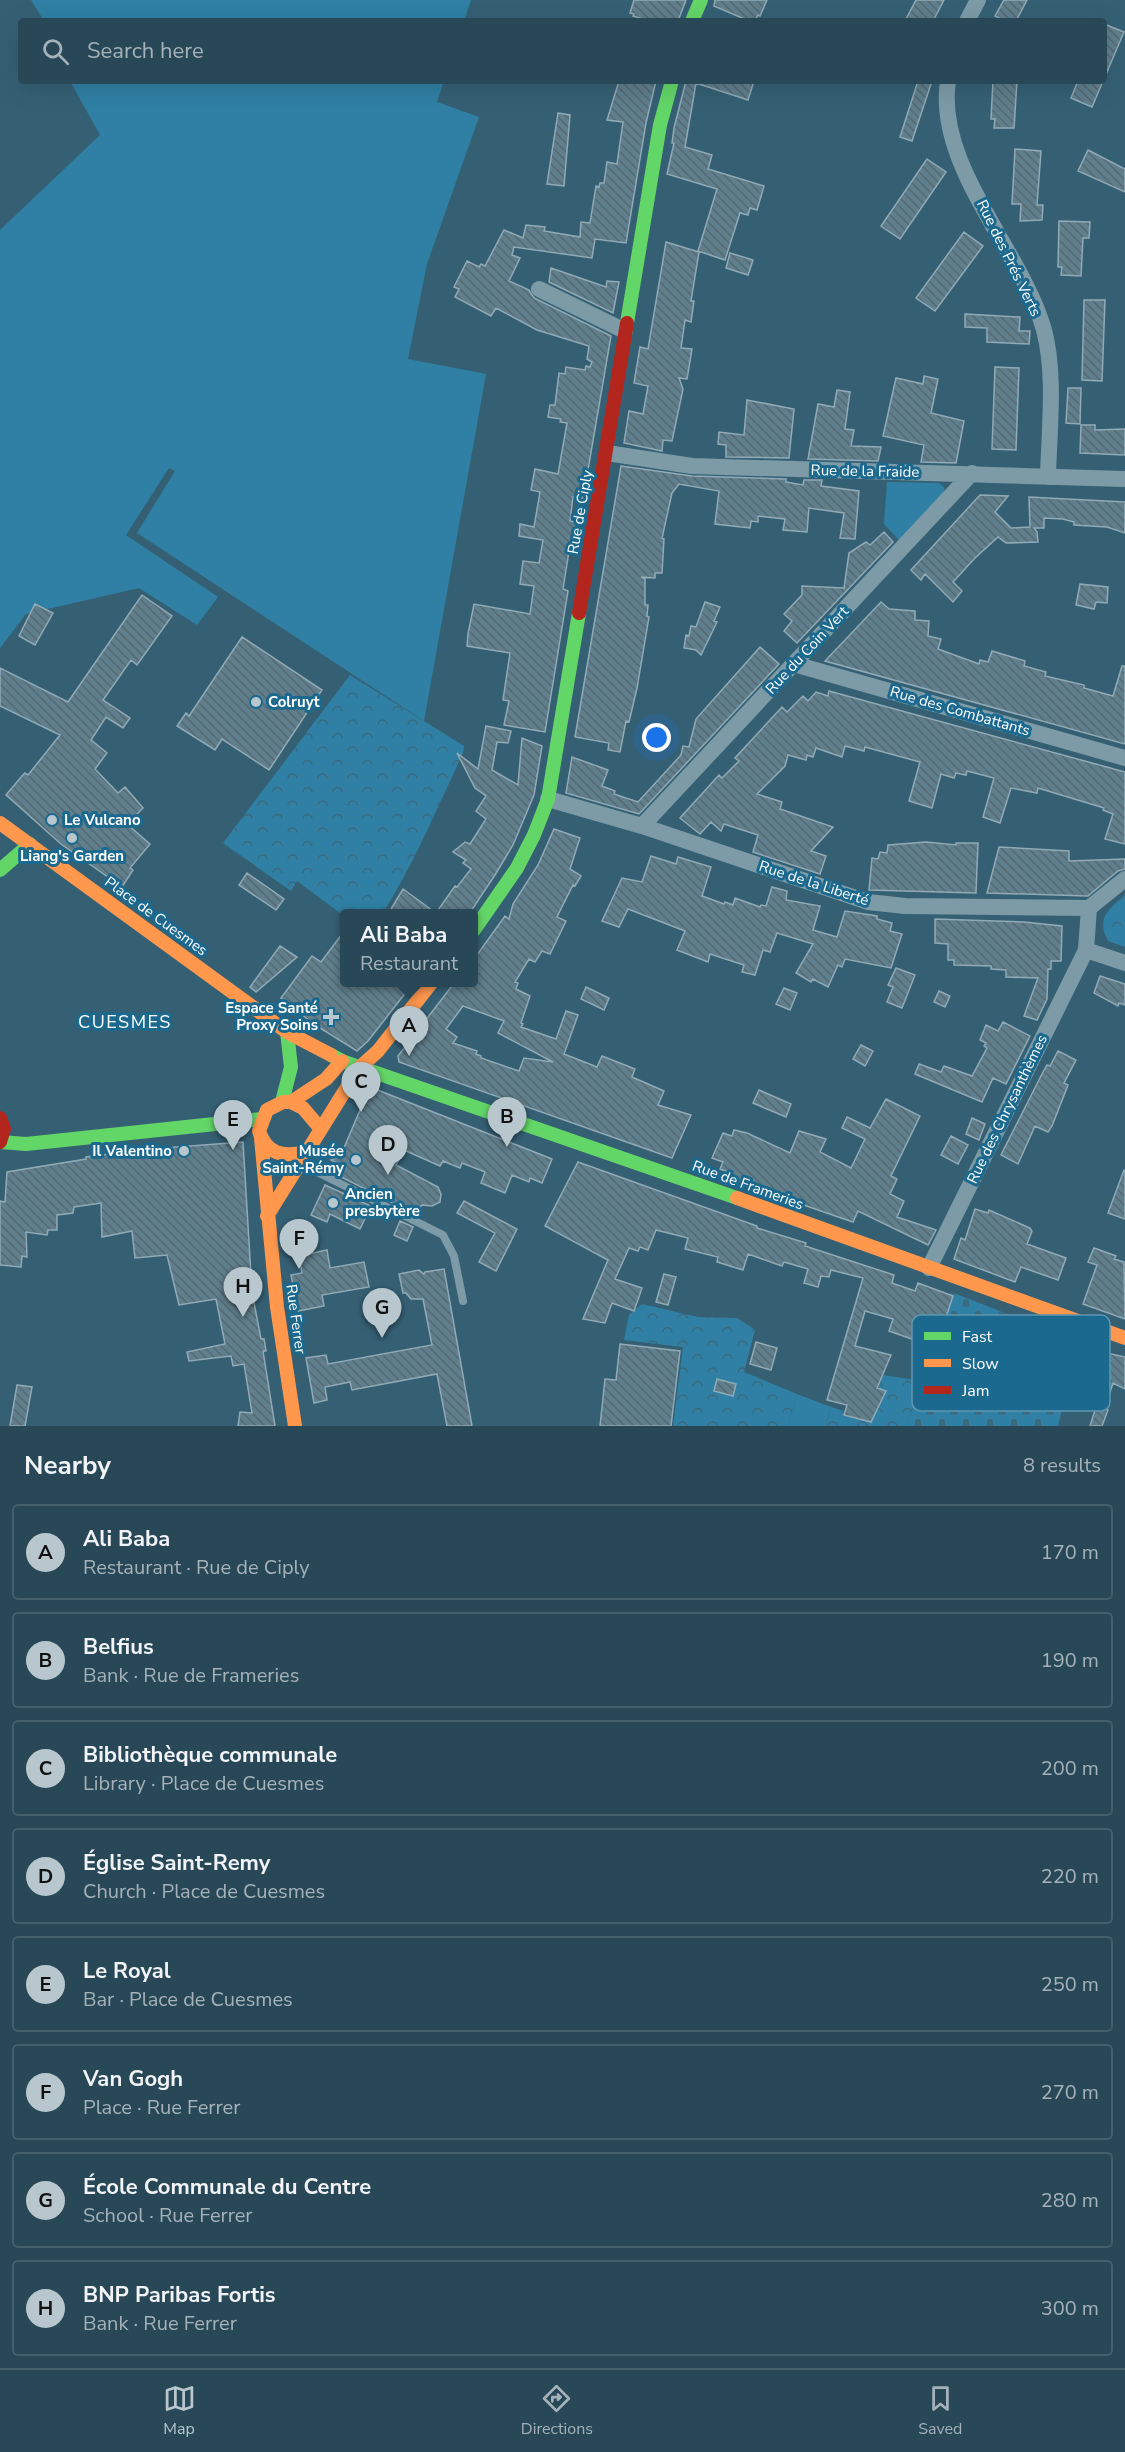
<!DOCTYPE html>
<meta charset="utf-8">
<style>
:root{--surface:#284857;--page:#345261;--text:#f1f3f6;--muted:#a5b2ba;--line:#44606d;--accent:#b8c7ce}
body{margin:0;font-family:"Nunito Sans",sans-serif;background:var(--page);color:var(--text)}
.you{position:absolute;left:657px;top:738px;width:21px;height:21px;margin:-15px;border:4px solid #fff;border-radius:50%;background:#1a73e8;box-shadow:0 0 0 9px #1a73e833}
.badge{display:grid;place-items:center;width:39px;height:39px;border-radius:50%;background:var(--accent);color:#111;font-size:20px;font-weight:700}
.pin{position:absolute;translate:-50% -50px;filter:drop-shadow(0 2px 3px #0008)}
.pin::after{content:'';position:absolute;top:32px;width:21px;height:18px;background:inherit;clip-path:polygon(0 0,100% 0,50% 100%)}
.popup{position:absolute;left:340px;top:909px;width:138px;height:78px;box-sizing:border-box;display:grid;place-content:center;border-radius:6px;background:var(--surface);filter:drop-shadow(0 2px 4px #0005);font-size:20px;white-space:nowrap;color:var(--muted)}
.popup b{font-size:22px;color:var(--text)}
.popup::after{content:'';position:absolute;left:50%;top:100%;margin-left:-12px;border:12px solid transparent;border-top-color:var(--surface)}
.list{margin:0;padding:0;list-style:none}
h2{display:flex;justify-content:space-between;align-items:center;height:78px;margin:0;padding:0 24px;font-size:26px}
h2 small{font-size:20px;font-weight:400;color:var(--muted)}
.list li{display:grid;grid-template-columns:39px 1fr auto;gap:18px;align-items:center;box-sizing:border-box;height:96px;margin:0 12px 12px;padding:0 12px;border:2px solid var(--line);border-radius:6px}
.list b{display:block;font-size:22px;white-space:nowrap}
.list p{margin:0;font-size:20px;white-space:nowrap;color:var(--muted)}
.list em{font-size:20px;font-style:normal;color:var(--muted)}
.icon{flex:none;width:33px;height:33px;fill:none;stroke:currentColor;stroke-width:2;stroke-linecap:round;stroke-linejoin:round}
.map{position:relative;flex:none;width:1125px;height:1426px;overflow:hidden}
.search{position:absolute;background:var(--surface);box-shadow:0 6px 24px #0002;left:18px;right:18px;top:18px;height:66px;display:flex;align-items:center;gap:15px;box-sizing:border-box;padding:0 21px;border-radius:6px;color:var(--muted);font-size:22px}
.sheet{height:942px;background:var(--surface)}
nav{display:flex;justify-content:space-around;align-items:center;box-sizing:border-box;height:84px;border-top:2px solid var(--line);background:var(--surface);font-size:16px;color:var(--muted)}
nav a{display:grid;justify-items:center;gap:3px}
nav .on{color:var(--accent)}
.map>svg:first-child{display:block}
.green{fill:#2f80a4}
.forest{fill:url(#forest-crowns)}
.cemetery{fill:url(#cemetery-stones)}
.building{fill:url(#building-back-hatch);stroke:#91aab6;stroke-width:1.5;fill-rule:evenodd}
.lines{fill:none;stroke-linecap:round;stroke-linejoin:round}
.lane{stroke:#7c9ba7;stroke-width:8}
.street{stroke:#7c9ba7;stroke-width:16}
.fast{stroke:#63d668;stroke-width:14}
.slow{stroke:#ff974d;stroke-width:14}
.jam{stroke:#b3261e;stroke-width:14}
.poi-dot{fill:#b8c7ce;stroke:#1b698e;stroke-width:2}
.labels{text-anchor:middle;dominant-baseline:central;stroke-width:6;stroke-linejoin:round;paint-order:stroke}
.street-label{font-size:15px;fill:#fff;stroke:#1b698e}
.poi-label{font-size:15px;font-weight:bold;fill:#fff;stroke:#1b698e;text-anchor:start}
.quarter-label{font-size:18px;letter-spacing:1.5px;fill:#fff;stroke:#1b698e}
.key{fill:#1b698e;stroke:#5f96b0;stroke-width:1.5}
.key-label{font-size:16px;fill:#fff}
</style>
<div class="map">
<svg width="1125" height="1426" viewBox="0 0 1125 1426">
<defs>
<pattern id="forest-crowns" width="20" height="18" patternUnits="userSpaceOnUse" patternTransform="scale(1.5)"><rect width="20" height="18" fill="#2f80a4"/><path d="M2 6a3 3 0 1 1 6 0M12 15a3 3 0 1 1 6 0" fill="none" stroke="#3c697c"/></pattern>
<pattern id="cemetery-stones" width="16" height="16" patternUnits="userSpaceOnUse" patternTransform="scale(1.5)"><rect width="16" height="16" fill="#2f80a4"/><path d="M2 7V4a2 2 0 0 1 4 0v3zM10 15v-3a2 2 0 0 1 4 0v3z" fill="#3c697c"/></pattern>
<pattern id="building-back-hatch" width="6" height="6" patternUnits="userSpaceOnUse" patternTransform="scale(1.5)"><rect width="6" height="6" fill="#5f7f8d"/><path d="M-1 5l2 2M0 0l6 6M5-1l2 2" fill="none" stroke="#566870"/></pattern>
</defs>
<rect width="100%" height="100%" fill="#356074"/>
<path class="green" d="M31,0H471L464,21H44Z
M70,81H444L437,102L479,117L427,264L408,359L486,374L424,721L137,533L175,471L169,468L126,535L218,597L197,625L139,588L26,614L0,648V230L100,135Z
M887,482L939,483L944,487L945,493L899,540L884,524Z
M797,1394L831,1407L825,1426H788Z"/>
<path class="forest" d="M350,675L464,746L463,753C438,807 414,863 383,913L344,914V916L297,881L291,891L223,843Z
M1125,895V947L1108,941C1096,918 1108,910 1125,895Z
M642,1304L698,1317L737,1318L755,1330L744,1372L797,1394L788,1426H673L683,1347L624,1340L629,1315Z
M882,1375L922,1381L907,1426H825L831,1407L862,1417L872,1412Z"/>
<path class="cemetery" d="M951,1292L1062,1335L1055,1356L1074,1363L1058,1426H907Z"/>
<path class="building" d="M634,0H686L678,21H649L633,16L634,14L630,13Z
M715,0H767L760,16L758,15L755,21H749L714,6Z
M916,0H944L933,21H905Z
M1004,0H1027L1016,21H1005L995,16Z
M1104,24L1124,32L1104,79Z
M619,81H656L646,123L626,243L595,239L592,258L514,247L512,255L520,258L509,281L529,290L534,298L611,336L583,499L573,497L570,521L579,523L576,546L570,545L566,570L563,589L568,591L545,732L504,725L509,701L503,700L510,653L467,646L468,634L474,604L530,614L534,586L520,584L523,561L539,563L543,540L519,536L520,524L534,527L540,492L531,490L535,469L558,474L567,423L560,422L561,419L548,417L550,405H555L559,373L565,374L566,367L585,370L586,366L590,367L592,362L587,359L589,346L537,330L496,308L491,316L455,297L459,289L454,287L467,261L479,267L481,264L485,266L504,230L523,238L526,225L545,227L544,231L580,237L581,222L590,223L596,186L599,187L600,183H604L607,162L617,164L623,122L607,120Z
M686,81H754L748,100L696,83L685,147L712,155L708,169L764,186L757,210L750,208L748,215L740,213L725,260L698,251L717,189L667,174L674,143H672L674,128Z
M918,81H932L912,141L900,137Z
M993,81H1017L1014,128H994L995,119H991Z
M1078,81H1103L1092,107L1071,98Z
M558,113L570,115L564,186L547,184Z
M1015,149L1041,151L1037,205H1043L1042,220L1020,221L1021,204H1012Z
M1088,150L1125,169V192L1078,171Z
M927,159L946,172L900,239L881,226Z
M1059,221L1090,222L1089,238H1083L1081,276L1061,275L1062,267H1058Z
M964,232L983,246L935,311L916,298Z
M666,242L699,252L691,301H694L691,322L685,320L681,348L692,349L687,379L679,378L683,389L672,441L663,440L662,451L624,443L629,411L643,414L648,386L634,383L640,347L648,349Z
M730,253L753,260L748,275L726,268Z
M551,268L606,287L607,281L619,282L613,313L549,282Z
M1084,300H1105L1102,381L1082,380Z
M965,314L1020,317L1019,331H1030L1029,344L987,342V328L965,327Z
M995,367L1019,368L1016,450L992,449Z
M924,376L938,379L931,413L964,421L956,463L921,462L924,445L883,436L896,378L923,384Z
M1068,388H1081L1080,424L1066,423Z
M837,390L850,392L845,429L854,430L851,446L881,447L878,461L808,459L818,404L834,407Z
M747,400L794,409L789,458L726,457V445L718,444L719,432L744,435Z
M1081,425H1095V430L1125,429V455L1080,453Z
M621,466L692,476L786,479V482L803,485L804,480H822L821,486L859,491L855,539L840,538L844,513L809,508L807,532L783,530L785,519L758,516V522L751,521L750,528L715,524L719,491L679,484L672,493L662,538L664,539L662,573H655V578L641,577L645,579V605H648L647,616L649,617L637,688L629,722L626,721L620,752L608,750L609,743L575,737Z
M980,495L1008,496L995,512L1011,528L1030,527L1029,497L1125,502V533L1107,527L1074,525V522L1063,519L1044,518V528H1034L1037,532L1038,542L1006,543L998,537L975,558L953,582L962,591L953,602L925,574L921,580L911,570Z
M884,532L893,542L797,643L784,631L792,621L784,614L802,595V586L844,588L849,553L866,542L870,545Z
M1080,584L1108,587L1107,603L1096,602L1094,609L1076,605Z
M142,595L172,616L137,665L131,660L103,700L130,718L123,728L106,717L91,740L107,753L95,769L118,793L125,787L143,808L127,824L150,844L130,868L133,870L122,887L61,844L6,795L22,776L25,773L28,775L60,735L0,706V668L68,702Z
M705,602L720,607L714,621L717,622L701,655L696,650L684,648L686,635L689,636L691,626L696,627Z
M881,602L889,609L915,611V620L929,621L928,636L941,639L938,649L979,664L980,660L988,662L992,651L1025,661L1024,666L1046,672L1045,676L1084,685V688L1113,696L1122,666H1125V744L825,661Z
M35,604L53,613L35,645L19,636Z
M242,637L322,690L269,770L222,739L215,750L177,726L186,713L189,716Z
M760,647L779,664L639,814L566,793L572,757L608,770L602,786L615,791L614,794L638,802L681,755L683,746L689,747L696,719Z
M829,691L1125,772V844L1105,839L1113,814L1103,810L1104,808L1038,788L1037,793L1011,788L1000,823L983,817L994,778L967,771L966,775L956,773L954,778L941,774L932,808L909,801L920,762L865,747L864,751L845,746L842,757L816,748L813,757L807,755L806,760L788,755L785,766L757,794L782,802L780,809L833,827L811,851L826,856L820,874L753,852L758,835L724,824L721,831L711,822L700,834L680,818L719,775L722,778L739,761L735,758L782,707L787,712L803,696L808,701L816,692L828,696Z
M486,726L511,731L508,743L497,742L492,770L518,785L522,738L542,746L534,795L513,845L495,875L469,914H388L403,889L436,913L455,886L457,887L471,869L463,863L466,860L453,852L465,842L470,844L486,819L476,811L486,796L475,788L457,753L478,769Z
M554,829L580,838L570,869L581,876L575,886L573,885L557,917L566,921L550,954L542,951L535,962L529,959L515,982L518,983L516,989L530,996L521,1023L523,1024L521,1027L556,1039L566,1011L578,1015L564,1054L597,1067L602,1056L635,1069L632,1077L664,1091L658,1105L691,1115L672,1158L399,1062L398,1056L455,982H474V959L505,916L509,919L513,904L538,865ZM463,1006L504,1021L498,1033L553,1062L524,1058L519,1071L481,1058V1056L476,1054L477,1051L453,1043L457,1037L446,1029Z
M926,842L956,845V843H978L976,893L869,890L872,858L878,859L880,852L887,853L888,845Z
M999,847L1069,851V861L1125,859V869L1118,871L1088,896L987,893Z
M651,856L676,864L678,857L711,867L702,896L724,904L725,902L733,905L735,898L760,907L761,905L766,906L772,887L787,891L786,900L820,906L813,930L837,937L845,911L877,916V919L892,923L890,931L902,934L891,968L845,959L842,967L838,965L828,987L813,979L811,982L796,973L813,944L777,933L770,952L763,950L755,975L742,972L744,965L710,954L708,962L677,950L685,931L628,909L619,927L602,921L622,878L642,882Z
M247,873L284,899L276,910L239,885Z
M935,919L1024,922L1062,926L1061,961H1051V969H1048L1047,999L1037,1020L1024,1016L1038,978L1006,977V970L991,969V966L954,965V960H948V944L935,943Z
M345,930V982H414L368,1041L357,1051L315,1025L281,998L312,956L321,962Z
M280,946L297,957L256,992L250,987Z
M896,968L915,975L902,1008L887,1002L893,987L888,985Z
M1100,976L1125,984V1005L1119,1003L1118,1006L1094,993Z
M586,987L609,998L604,1010L581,999Z
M784,988L797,993L790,1010L776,1004Z
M939,991L950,996L945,1007L934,1002Z
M1003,1022L1030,1036L1006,1084L993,1078L982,1102L915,1074L919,1064L941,1072L944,1066L972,1076L987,1048L984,1046L986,1043L980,1040L986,1025L998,1031Z
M861,1045L873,1051L865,1066L853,1059Z
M1058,1051L1076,1060L1064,1083L1068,1085L1052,1126L1048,1132L1035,1126L1018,1164L1001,1155L1043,1072L1047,1065L1050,1066Z
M370,1087L552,1159L542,1183L530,1178L529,1182L512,1175L505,1193L481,1183L485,1172L462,1163L460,1168L443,1161L440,1166L404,1150L396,1165L438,1187L441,1194L440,1202L432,1206L422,1205L415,1214L341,1177L346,1167L331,1160L345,1154L343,1150Z
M759,1090L791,1104L786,1117L753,1103Z
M886,1099L920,1116L891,1176L897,1179L890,1194L904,1201L897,1217L936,1230L928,1245L858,1211L853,1222L728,1179L730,1173L720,1169L723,1162L712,1158L723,1133L732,1136L734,1130L747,1133L790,1153L799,1131L826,1139L820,1152L851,1168L865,1139L842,1128L847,1117L870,1128Z
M972,1118L985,1124L979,1140L966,1134Z
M951,1136L968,1145L958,1164L941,1155Z
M243,1142L252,1292L261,1339H264L266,1351H263L275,1426H238L240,1412L252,1413L244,1364L233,1366L231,1356L189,1361L187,1352L225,1344L216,1299L179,1305L167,1255L135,1258L132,1231L102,1237L101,1203L74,1207L73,1213L57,1215V1230H48L47,1235L26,1232L27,1257L22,1256L21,1267L0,1265V1201L5,1202L7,1172L86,1159V1157L150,1149Z
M578,1162L757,1226V1228L806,1243L805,1246L894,1275L892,1283L915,1291L918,1283L953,1296L944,1323L932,1318L923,1343L889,1331L893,1319L865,1311L855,1346L891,1355L877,1388L886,1391L871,1422L844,1415L847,1405L827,1400L863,1278L831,1270L829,1277L821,1276L818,1287L804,1283L808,1269L784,1262L782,1266L748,1254L743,1270L717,1262L718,1257L685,1249L688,1238L656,1230L648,1250L640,1247L638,1251L629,1248L615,1279L642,1288L634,1311L612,1303L605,1323L583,1319L608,1260L545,1226Z
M1124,1170L1125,1171V1219L1108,1213Z
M325,1185L371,1206L360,1229L330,1214L327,1222L311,1215Z
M464,1201L517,1229L496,1271L479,1262L495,1233L457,1213Z
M975,1209L988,1213L989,1210L1030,1228L1032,1231L1027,1244L1066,1258L1058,1280L1021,1267L1015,1282L954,1259L961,1238L965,1240Z
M400,1221L413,1227L407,1241L394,1235Z
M1094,1248L1116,1256L1114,1259L1124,1262L1125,1319L1083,1304L1097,1265L1088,1262Z
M327,1250L330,1268L364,1262L369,1287L322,1295L324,1306L298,1311L291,1275L302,1273L299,1256Z
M444,1269L472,1426H447L437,1374L352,1390L350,1382L325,1387L327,1400L314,1403L306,1358L326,1355L328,1364L432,1345L423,1299H411L406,1293H403L399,1274L419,1270L424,1274L425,1272Z
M664,1274L676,1277L668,1305L656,1302Z
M1065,1336L1081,1341L1079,1347L1125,1357V1389L1113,1383L1105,1408H1103L1108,1410L1102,1426H1090L1096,1407L1087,1406L1097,1373L1081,1368L1082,1365L1059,1356Z
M756,1342L777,1348L771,1370L750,1364Z
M620,1344L680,1351L671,1426H600L605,1379L616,1380Z
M717,1379L736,1384L733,1396L714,1391Z
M17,1385L32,1387L25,1426H10Z"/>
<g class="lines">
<path class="lane" d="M303,1165L443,1235L454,1256L463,1301"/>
<path class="street" d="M967,21L978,0
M948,81C935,166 1022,251 1044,330C1056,375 1049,431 1048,477
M539,289L625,331
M607,453L692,466L1125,479
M794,664L1125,758
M548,799L642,826L868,902L905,906L1089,908
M642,826L972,473
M1086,950L1125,963
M929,1268L1086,950L1089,908L1125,879"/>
<path class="fast" d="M692,21L701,0
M627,323L660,125L672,81
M0,870L30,844
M474,930L517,868L534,835L548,799L579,613
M331,1055L342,1061L737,1198
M282,1102L291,1067L287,1032
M1,1142L26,1144L262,1119"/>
<path class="slow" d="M0,823L287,1032L331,1055
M291,1102L326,1079L342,1061
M261,1138L277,1307L295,1426
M306,1152C283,1157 267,1155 259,1131L267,1110L283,1102H291L303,1108L320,1128
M737,1198L1125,1338
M267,1216L359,1068L378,1051L432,982"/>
<path class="jam" d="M579,613L627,323
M0,1118L4,1129L0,1142"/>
</g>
<g class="poi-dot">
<circle cx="256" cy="702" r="6"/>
<circle cx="52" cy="820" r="6"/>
<circle cx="72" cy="838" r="6"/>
<path d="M328 1008h6v6h6v6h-6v6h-6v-6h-6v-6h6z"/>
<circle cx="184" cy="1151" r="6"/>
<circle cx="356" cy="1160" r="6"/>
<circle cx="333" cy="1203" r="6"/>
</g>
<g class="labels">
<g class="street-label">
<text transform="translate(1009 258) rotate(64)">Rue des Prés Verts</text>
<text transform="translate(865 471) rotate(1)">Rue de la Fraide</text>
<text transform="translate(580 512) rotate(-80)">Rue de Ciply</text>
<text transform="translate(807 650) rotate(-47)">Rue du Coin Vert</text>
<text transform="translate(960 711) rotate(16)">Rue des Combattants</text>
<text transform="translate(814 883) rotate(18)">Rue de la Liberté</text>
<text transform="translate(156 916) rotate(36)">Place de Cuesmes</text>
<text transform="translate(1007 1109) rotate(-64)">Rue des Chrysanthèmes</text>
<text transform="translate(748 1185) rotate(20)">Rue de Frameries</text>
<text transform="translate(296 1319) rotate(82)">Rue Ferrer</text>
</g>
<g class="poi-label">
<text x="268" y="702">Colruyt</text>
<text x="64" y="820">Le Vulcano</text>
<text x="72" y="856" text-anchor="middle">Liang's Garden</text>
<text x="318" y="1008" text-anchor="end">Espace Santé<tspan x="318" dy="17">Proxy Soins</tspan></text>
<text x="172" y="1151" text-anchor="end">Il Valentino</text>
<text x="344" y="1151" text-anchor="end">Musée<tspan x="344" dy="17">Saint-Rémy</tspan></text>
<text x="345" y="1194">Ancien<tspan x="345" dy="17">presbytère</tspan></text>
</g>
<g class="quarter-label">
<text x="125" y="1022">CUESMES</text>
</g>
</g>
<rect x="912" y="1315" width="198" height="96" rx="9" class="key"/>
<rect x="924" y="1332" width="27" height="8" fill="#63d668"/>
<rect x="924" y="1359" width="27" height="8" fill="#ff974d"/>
<rect x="924" y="1386" width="27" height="8" fill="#b3261e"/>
<g class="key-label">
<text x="962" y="1342">Fast</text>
<text x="962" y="1369">Slow</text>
<text x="962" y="1396">Jam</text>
</g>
</svg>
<div class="you"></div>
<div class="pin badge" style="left:409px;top:1056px">A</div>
<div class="popup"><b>Ali Baba</b>Restaurant</div>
<div class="pin badge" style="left:507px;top:1147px">B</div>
<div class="pin badge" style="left:361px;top:1112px">C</div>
<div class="pin badge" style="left:388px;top:1175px">D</div>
<div class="pin badge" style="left:233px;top:1150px">E</div>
<div class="pin badge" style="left:299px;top:1269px">F</div>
<div class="pin badge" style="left:382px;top:1338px">G</div>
<div class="pin badge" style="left:243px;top:1317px">H</div>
<div class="search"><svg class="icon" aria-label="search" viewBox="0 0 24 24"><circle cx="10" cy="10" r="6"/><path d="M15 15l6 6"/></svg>Search here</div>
</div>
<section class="sheet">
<h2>Nearby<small>8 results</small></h2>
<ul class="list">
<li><span class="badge">A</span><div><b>Ali Baba</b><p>Restaurant · Rue de Ciply</p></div><em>170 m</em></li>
<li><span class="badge">B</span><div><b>Belfius</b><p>Bank · Rue de Frameries</p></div><em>190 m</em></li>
<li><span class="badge">C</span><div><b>Bibliothèque communale</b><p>Library · Place de Cuesmes</p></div><em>200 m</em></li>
<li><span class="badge">D</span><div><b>Église Saint-Remy</b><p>Church · Place de Cuesmes</p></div><em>220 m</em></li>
<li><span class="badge">E</span><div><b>Le Royal</b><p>Bar · Place de Cuesmes</p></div><em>250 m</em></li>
<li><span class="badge">F</span><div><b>Van Gogh</b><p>Place · Rue Ferrer</p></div><em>270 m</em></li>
<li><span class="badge">G</span><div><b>École Communale du Centre</b><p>School · Rue Ferrer</p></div><em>280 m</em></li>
<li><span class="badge">H</span><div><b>BNP Paribas Fortis</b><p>Bank · Rue Ferrer</p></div><em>300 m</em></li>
</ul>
</section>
<nav>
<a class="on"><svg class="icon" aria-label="map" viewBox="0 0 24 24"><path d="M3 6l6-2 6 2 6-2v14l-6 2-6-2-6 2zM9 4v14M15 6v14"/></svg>Map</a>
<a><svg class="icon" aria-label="directions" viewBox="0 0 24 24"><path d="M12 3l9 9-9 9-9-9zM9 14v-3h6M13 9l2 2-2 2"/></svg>Directions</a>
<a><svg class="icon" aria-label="saved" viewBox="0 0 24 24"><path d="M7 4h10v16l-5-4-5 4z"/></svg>Saved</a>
</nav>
